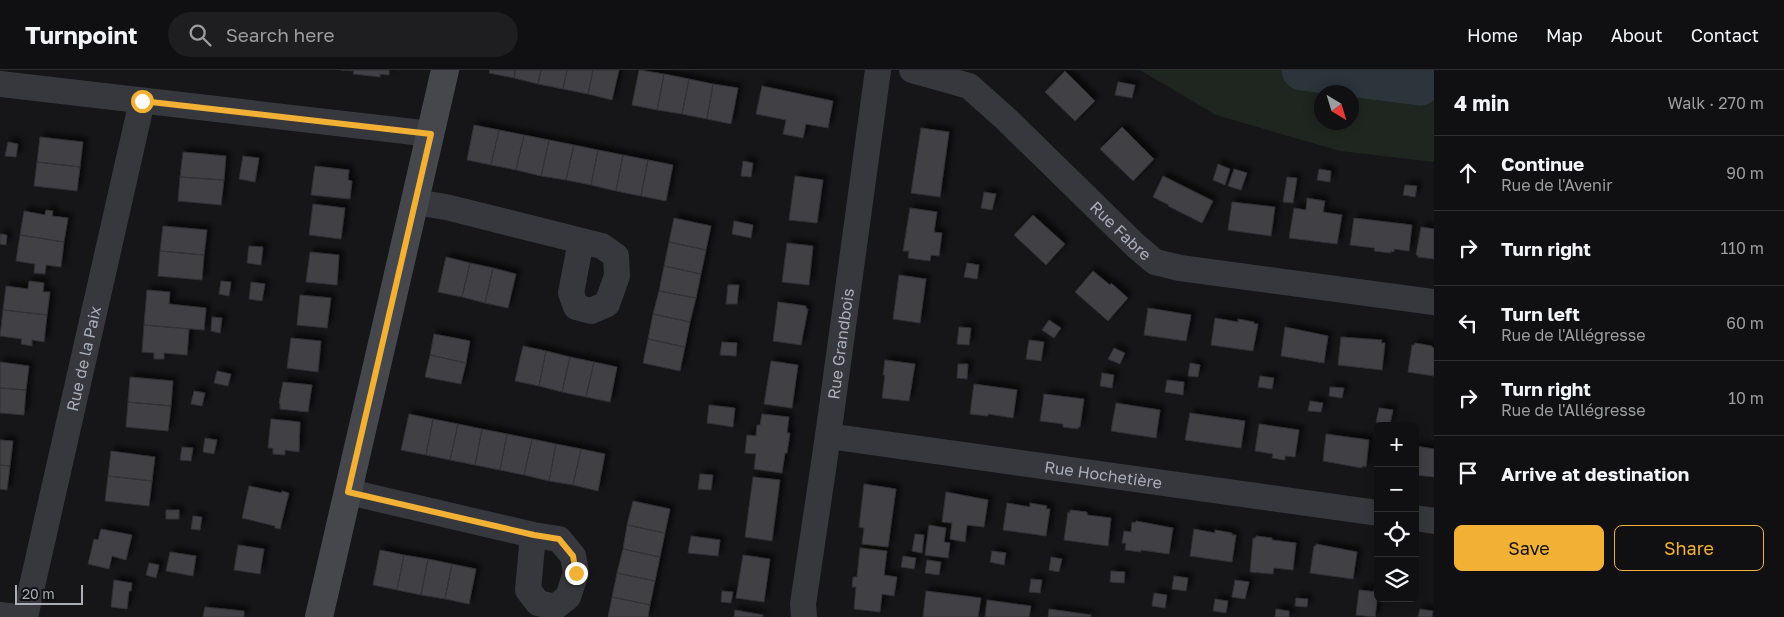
<!DOCTYPE html>
<meta charset="utf-8">
<style>
:root{--surface:#101012;--page:#1e1e20;--text:#f1f3f6;--muted:#9c9d9f;--line:#303032;--accent:#f2b134}
body{margin:0;font-family:"Golos Text",sans-serif;background:var(--page);color:var(--text)}
.controls{position:absolute;right:15px;bottom:15px;display:grid;overflow:hidden;border-radius:8px;box-shadow:0 2px 12px #0003}
.controls button{width:45px;height:45px;display:grid;place-items:center;padding:0;border:0;border-bottom:1px solid var(--line);background:var(--surface);color:var(--text);font:25px sans-serif}
.compass{position:absolute;left:1314px;top:15px;width:45px;height:45px;border-radius:50%;background:var(--surface);box-shadow:0 2px 12px #0003;rotate:142deg}
.scale{position:absolute;left:15px;bottom:12px;width:68px;box-sizing:border-box;padding-left:5px;border:2px solid #a8adb8;border-top:0;font-size:14px;line-height:18px;white-space:nowrap;color:#a8adb8;-webkit-text-stroke:4px #111113;paint-order:stroke}
.stop{position:absolute;width:15px;height:15px;margin:-11px;border:4px solid #f2b134;border-radius:50%;background:#fff}
.stop.end{background:#f2b134;border-color:#fff;box-shadow:0 1px 5px #0008}
.list{margin:0;padding:0;list-style:none}
h2{display:flex;justify-content:space-between;align-items:center;height:65px;margin:0;padding:0 20px;font-size:21px}
h2 small{font-size:16px;font-weight:400;color:var(--muted)}
.list li{display:grid;grid-template-columns:32px 1fr auto;gap:15px;align-items:center;box-sizing:border-box;height:75px;padding:0 20px;border-top:1px solid var(--line)}
.list b{display:block;font-size:19px;white-space:nowrap}
.list p{margin:0;font-size:16px;white-space:nowrap;color:var(--muted)}
.list em{font-size:16px;font-style:normal;color:var(--muted)}
.actions{display:flex;gap:10px;padding:15px 20px}
.actions a{flex:1;padding:11px 0;border:1px solid var(--accent);border-radius:8px;text-align:center;font-size:18px;color:var(--accent)}
.actions .main{background:var(--accent);color:#111}
.icon{flex:none;width:28px;height:28px;fill:none;stroke:currentColor;stroke-width:2;stroke-linecap:round;stroke-linejoin:round}
.map{position:relative;flex:none;width:1434px;height:547px;overflow:hidden}
header{display:flex;align-items:center;gap:30px;box-sizing:border-box;height:70px;padding:0 25px;background:var(--surface);border-bottom:1px solid var(--line)}
header strong{font-size:24px}
nav{display:flex;gap:28px;margin-inline-start:auto;font-size:18px}
.search{width:350px;height:45px;background:var(--page);display:flex;align-items:center;gap:12px;box-sizing:border-box;padding:0 18px;border-radius:28px;color:var(--muted);font-size:19px}
main{display:flex}
aside{flex:1;background:var(--surface)}
.map>svg:first-child{display:block}
.green{fill:#1e261f;fill-rule:evenodd}
.lines{fill:none;stroke-linecap:round;stroke-linejoin:round}
.river{stroke:#2c353c;stroke-width:41}
.building{fill:#404145;stroke:#303034;filter:url(#shadow)}
.street{stroke:#37383d;stroke-width:26}
.secondary{stroke:#45474d;stroke-width:28}
.route{stroke:#f2b134;stroke-width:6}
.labels{text-anchor:middle;dominant-baseline:central;stroke-width:4.5;stroke-linejoin:round;paint-order:stroke}
.street-label{font-size:16px;fill:#a8adb8;stroke:#111113}
</style>
<header>
<strong>Turnpoint</strong>
<div class="search"><svg class="icon" aria-label="search" viewBox="0 0 24 24"><circle cx="10" cy="10" r="6"/><path d="M15 15l6 6"/></svg>Search here</div>
<nav><a>Home</a><a>Map</a><a>About</a><a>Contact</a></nav>
</header>
<main>
<div class="map">
<svg width="1434" height="547" viewBox="0 0 1434 547">
<defs>
<filter id="shadow"><feDropShadow dx="4.5" dy="-4.5" stdDeviation="2.5" flood-color="#0009"/></filter>
</defs>
<rect width="100%" height="100%" fill="#161618"/>
<path class="green" d="M1140,0H1434V92L1340,81L1216,45ZM1322,22H1352V52H1322Z"/>
<g class="lines">
<path class="river" d="M1302,0L1420,15L1434,3"/>
</g>
<path class="building" d="M341,0H389V5L380,4V7L353,4L354,1Z
M490,0H515L514,8L489,3Z
M515,0H541L538,14L514,8Z
M541,0H567L563,19L538,14Z
M567,0H593L588,24L563,19Z
M593,0H619L612,30L588,24Z
M639,0L664,4L657,40L632,35Z
M1065,1L1095,31L1075,51L1045,22Z
M664,4L689,9L682,44L657,40Z
M689,9L713,14L707,49L682,44Z
M1118,12L1135,15L1132,28L1115,25Z
M713,14L738,18L731,54L707,49Z
M762,16L833,31L828,58L806,54L803,68L783,64L786,50L756,44Z
M474,55L499,60L491,95L467,90Z
M1122,57L1154,89L1133,111L1100,79Z
M921,58L949,62L940,127L911,123Z
M499,60L524,65L516,100L491,95Z
M524,65L549,70L541,106L516,100Z
M40,67L83,72L80,97L37,92Z
M549,70L574,75L566,110L541,106Z
M8,72L18,74L16,87L5,86Z
M574,75L598,80L591,115L566,110Z
M598,80L623,85L616,121L591,115Z
M183,82L226,86L224,110L180,107Z
M623,85L648,90L641,126L616,121Z
M243,86L259,88L255,112L239,109Z
M648,90L673,95L666,131L641,126Z
M743,91L753,93L751,107L741,106Z
M37,92L80,97L77,121L34,116Z
M1218,94L1230,99L1225,115L1213,110Z
M315,96L349,100L348,110L352,111L350,129L311,125Z
M1234,99L1247,103L1241,120L1228,116Z
M1319,99L1331,101L1330,112L1317,110Z
M795,106L823,110L817,153L789,150Z
M1163,106L1213,131L1202,153L1168,136L1169,135L1153,127Z
M180,107L224,110L221,135L178,131Z
M1287,107L1297,108L1293,133L1283,132Z
M1405,115L1417,116L1415,127L1403,125Z
M984,122L996,124L992,140L981,138Z
M1307,128L1325,131L1323,142L1342,145L1337,174L1289,168L1294,138L1306,140Z
M1232,132L1275,137L1271,166L1228,160Z
M313,134L345,138L341,169L309,165Z
M910,138L937,142L934,162L942,163L939,186L931,185L930,191L908,188L909,181H903Z
M46,140L53,141L52,146L68,148L64,172L20,165L24,141L45,145Z
M1033,145L1065,174L1046,195L1014,165Z
M674,148L711,156L706,180L669,172Z
M1354,148L1412,155L1409,181L1394,179V182L1391,181V183L1374,181L1375,178L1350,175Z
M734,151L753,155L751,168L732,164Z
M163,156L207,160L204,185L160,181Z
M1421,157L1434,159V189L1418,187V185H1416Z
M0,164L7,165L6,175L0,174Z
M20,165L64,172L61,197L46,195L45,204L34,203L35,194L16,191Z
M669,172L706,180L701,204L664,196Z
M787,173L813,176L809,215L782,212Z
M249,176L263,177L261,195L247,193Z
M160,181L204,185L202,210L158,206Z
M310,182L339,185L337,215L306,212Z
M446,187L470,193L462,227L438,222Z
M470,193L493,198L485,233L462,227Z
M967,193L979,195L977,209L964,207Z
M664,196L701,204L696,228L659,221Z
M493,198L516,204L508,238L485,233Z
M1093,201L1110,215L1111,213L1128,228L1108,251L1075,222Z
M899,205L926,209L920,253L893,249Z
M29,211L44,213L43,222H50L47,245L3,240L6,216L28,219Z
M221,211L231,212L229,226L219,224Z
M251,212L265,214L262,231L249,229Z
M728,215H739L737,234H726Z
M147,220L170,222L169,234L206,238L204,260L144,255Z
M659,221L696,228L690,252L653,244Z
M300,225L331,228L327,258L297,255Z
M778,232L806,236V239H808L801,275L773,271Z
M1148,238L1191,245L1186,271L1144,265Z
M3,240L47,245L44,272L32,270V276L21,274L22,269L0,266Z
M653,244L690,252L685,277L648,269Z
M212,247L222,248L220,263L211,261Z
M1215,248L1238,252V249L1254,252V254H1258L1253,281L1211,275Z
M1049,250L1061,258L1054,268L1042,260Z
M144,255L189,259L187,285L164,283V289H154V283L142,282Z
M959,257L971,258L969,275L957,274Z
M1285,257L1328,266L1324,293L1281,286Z
M434,264L470,271L466,293L430,285Z
M1341,267L1382,270L1381,273H1385L1382,300L1338,295Z
M291,268L321,271L318,302L287,298Z
M648,269L685,277L680,301L643,293Z
M1029,270L1044,272L1041,291L1026,289Z
M722,272L737,273L736,286L720,285Z
M1415,273L1432,276V277L1434,278V306L1408,302L1412,275H1414Z
M523,276L546,281L539,316L515,311Z
M1114,278L1125,283L1120,294L1108,289Z
M546,281L570,287L562,322L539,316Z
M430,285L466,293L461,314L425,307Z
M570,287L594,292L586,327L562,322Z
M885,290L915,294L909,331L882,328L885,305H883Z
M771,291L798,295L792,338L764,334Z
M0,292L29,296L26,320L0,318Z
M594,292L617,297L610,332L586,327Z
M1190,293L1200,295L1198,307L1188,306Z
M958,294H968L967,309L957,308Z
M217,301L231,304L228,316L214,313Z
M1102,303L1114,305L1112,318L1100,316Z
M1260,306L1274,308L1272,319L1258,317Z
M130,307L173,311L171,336L128,332Z
M1167,310L1184,312L1183,325L1165,322Z
M283,312L312,315L308,342L280,339V334L279,333Z
M974,314L1017,320L1013,348L988,344V346L970,344Z
M1330,317L1344,318L1342,328L1329,326Z
M0,318L26,320L24,345L0,343Z
M194,321L205,323L202,336L191,334Z
M1044,324L1084,329L1080,357H1078V359L1063,357V354L1040,351Z
M1310,331L1323,333L1321,342L1308,341Z
M128,332L171,336L168,361L126,357Z
M1116,333L1160,340L1156,368L1111,361Z
M709,335L735,338L733,357L707,353Z
M1379,338L1393,340L1390,354L1376,352Z
M1190,343L1245,351L1241,378L1185,370Z
M409,344L433,349L426,385L401,380Z
M762,344L789,347L787,363H790L787,383H785L782,403L754,399L756,384L745,383L747,365L756,366L757,355H760Z
M271,349L300,352L299,382L285,380V385L273,384V378H268Z
M433,349L458,354L450,390L426,385Z
M458,354L482,359L475,395L450,390Z
M1259,354L1299,360L1295,387L1285,386V390L1272,388L1273,384L1255,381Z
M482,359L507,364L500,400L475,395Z
M507,364L532,369L524,405L500,400Z
M1326,364L1369,370L1366,397L1362,396V398L1323,391Z
M205,368L217,370L214,384L203,382Z
M532,369L556,374L549,411L524,405Z
M0,370L13,371L10,396L0,395Z
M556,374L581,379L573,415L549,411Z
M1415,376L1434,379V407L1415,405Z
M182,377L193,378L191,391L180,390Z
M581,379L605,384L598,421L573,415Z
M111,381L155,387L152,411L108,406Z
M0,395L10,396L7,420L0,419Z
M700,404L713,405L711,420L698,419Z
M108,406L152,411L149,436L105,431Z
M753,407L780,410L772,471L745,467Z
M864,414L896,419L888,477L862,474L864,458L859,457Z
M249,416L282,423V421L289,423L280,459L275,458V456L242,448Z
M946,422L988,430L984,457L967,455L965,472L950,469L952,453L942,452Z
M633,431L670,439L665,463L627,455Z
M1007,433L1030,437V433L1047,436L1046,439H1050L1046,466L1003,460Z
M166,440H179V449H166Z
M1070,440L1087,442V445L1111,448L1108,476L1064,470L1068,442L1070,443Z
M193,446L202,447L200,460L191,459Z
M1136,451L1173,458L1169,484L1141,480V482L1125,480L1126,473H1122L1124,461L1131,462L1132,452L1135,453Z
M627,455L665,463L660,487L623,479Z
M929,455L946,458L944,472L950,473L948,488L925,485Z
M101,459L132,465L126,490L112,486L109,499L88,494L94,469L98,470Z
M1194,459L1215,463V460L1232,463V465H1236L1232,492L1190,486Z
M915,464L924,465L922,483L912,481Z
M691,466L720,470L718,486L688,483Z
M1256,466L1272,468V470L1296,473L1293,500L1274,498L1273,504L1250,502L1253,468H1256Z
M1316,474L1357,482L1353,509L1310,503L1314,476H1316Z
M238,475L264,479L260,504L234,500Z
M860,478L887,481L884,505L897,507L894,526L882,524L880,542L854,539L856,517H852L853,507H857Z
M623,479L660,487L655,511L617,503Z
M380,480L404,485L397,520L373,515Z
M992,481L1006,483L1004,495L990,492Z
M170,482L196,486L193,506L166,501Z
M404,485L428,489L421,525L397,520Z
M743,485L770,489L764,532L736,528Z
M903,486L916,488L914,499L901,497Z
M1051,487L1062,489L1059,502L1049,500Z
M428,489L452,494L445,529L421,525Z
M927,490L941,492L939,505L925,503Z
M1378,490V521H1374Z
M149,493L159,495L156,508L146,505Z
M452,494L476,499L469,534L445,529Z
M1111,501L1125,502L1124,513L1110,512Z
M617,503L655,511L650,535L612,527Z
M1174,506L1188,508L1186,521L1172,519Z
M1031,509L1042,510L1040,523L1029,522Z
M114,510L132,513L131,521H129L127,539L111,537Z
M1235,510L1249,512L1245,529L1232,527Z
M1359,520L1378,522L1375,547L1356,545Z
M722,521L733,522L731,533L721,532Z
M926,521L981,528L978,547H923Z
M1154,523L1167,525L1165,538L1152,536Z
M612,527L650,535L648,547H608Z
M1296,528L1308,529L1307,537L1295,536Z
M1215,529L1228,531L1226,543L1213,541Z
M987,530L1031,536L1029,547H985Z
M205,537L244,541V547H203Z
M1049,539L1091,545V547H1048Z
M1276,539L1289,541V547H1275Z
M1420,539L1433,541L1432,547H1418Z
M735,540L763,545V547H734Z"/>
<g class="lines">
<g class="street">
<path id="s1" d="M912,0L969,16L1005,48L1136,176L1155,192L1180,198L1434,232"/>
<path d="M0,14L431,64"/>
<path d="M415,132L446,137L602,176L616,186L617,206L607,234L591,241L576,237L571,223L581,171"/>
<path id="s2" d="M828,366L1378,443"/>
<path d="M349,422L533,465L559,469L573,486L576,503L568,527L555,537L538,533L528,520L533,465"/>
<path d="M1415,448L1434,451"/>
<path d="M0,545L17,547"/>
<path id="s3" d="M25,547L142,31"/>
<path id="s4" d="M804,547L803,534L828,366L878,0"/>
</g>
<path class="secondary" d="M319,547L445,0"/>
</g>
<g class="lines">
<path class="route" d="M142,31L431,64L348,422L534,465L559,469L573,486L576,503"/>
</g>
<g class="labels">
<g class="street-label">
<text stroke="none"><textPath href="#s1" startOffset="269">Rue Fabre</textPath></text>
<text stroke="none"><textPath href="#s4" startOffset="276">Rue Grandbois</textPath></text>
<text stroke="none"><textPath href="#s3" startOffset="265">Rue de la Paix</textPath></text>
<text stroke="none"><textPath href="#s2" startOffset="278">Rue Hochetière</textPath></text>
</g>
</g>
</svg>
<div class="controls">
<button>+</button>
<button>−</button>
<button><svg class="icon" aria-label="locate" viewBox="0 0 24 24"><circle cx="12" cy="12" r="6"/><path d="M12 2v4M12 18v4M2 12h4M18 12h4"/></svg></button>
<button><svg class="icon" aria-label="layers" viewBox="0 0 24 24"><path d="M12 4l9 5-9 5-9-5zM3 14l9 5 9-5"/></svg></button>
</div>
<svg class="compass" viewBox="-18 -18 36 36"><path d="M0-13l5 13h-10z" fill="#e53935"/><path d="M0 13l5-13h-10z" fill="#9c9d9f"/></svg>
<div class="scale">20 m</div>
<div class="stop" style="left:142px;top:31px"></div>
<div class="stop end" style="left:576px;top:503px"></div>
</div>
<aside>
<h2>4 min<small>Walk · 270 m</small></h2>
<ul class="list">
<li><svg class="icon" aria-label="ahead" viewBox="0 0 24 24"><path d="M12 20V5M6 11l6-6 6 6"/></svg><div><b>Continue</b><p>Rue de l'Avenir</p></div><em>90 m</em></li>
<li><svg class="icon" aria-label="right" viewBox="0 0 24 24"><path d="M7 20v-9h11M14 6l5 5-5 5"/></svg><div><b>Turn right</b></div><em>110 m</em></li>
<li><svg class="icon" aria-label="left" viewBox="0 0 24 24"><path d="M17 20v-9H6M10 6l-5 5 5 5"/></svg><div><b>Turn left</b><p>Rue de l'Allégresse</p></div><em>60 m</em></li>
<li><svg class="icon" aria-label="right" viewBox="0 0 24 24"><path d="M7 20v-9h11M14 6l5 5-5 5"/></svg><div><b>Turn right</b><p>Rue de l'Allégresse</p></div><em>10 m</em></li>
<li><svg class="icon" aria-label="arrive" viewBox="0 0 24 24"><path d="M6 21V4h12l-3 4 3 4H6"/></svg><div><b>Arrive at destination</b></div></li>
</ul>
<div class="actions"><a class="main">Save</a><a>Share</a></div>
</aside>
</main>
